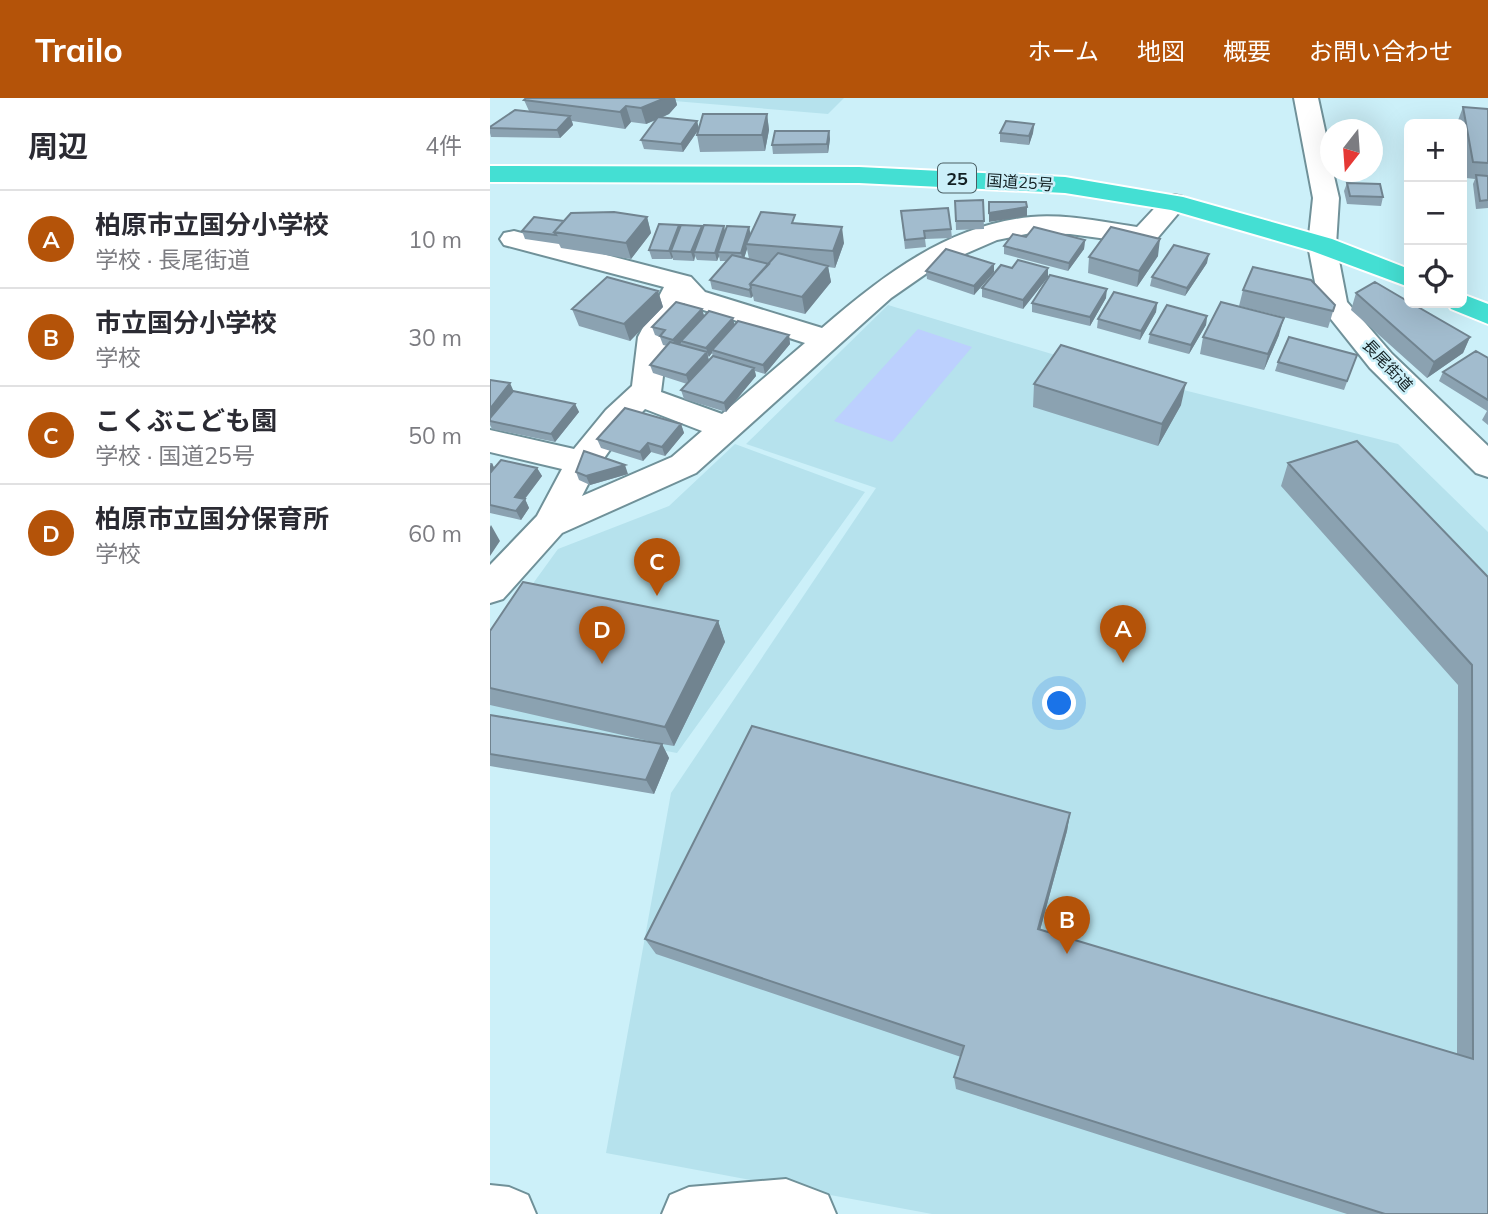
<!DOCTYPE html>
<html lang="ja">
<meta charset="utf-8">
<style>
:root{--surface:#fff;--page:#f2f2f3;--text:#2b2b33;--muted:#7c7c81;--line:#e1e1e2;--accent:#b45309}
body{margin:0;font-family:Mulish,"Noto Sans JP",sans-serif;background:var(--page);color:var(--text)}
.controls{position:absolute;right:21px;top:21px;display:grid;overflow:hidden;border-radius:10px;box-shadow:0 7px 28px #0002}
.controls button{width:63px;height:63px;display:grid;place-items:center;padding:0;border:0;border-bottom:2px solid var(--line);background:var(--surface);color:var(--text);font:35px sans-serif}
.compass{position:absolute;left:830px;top:21px;width:63px;height:63px;border-radius:50%;background:var(--surface);box-shadow:0 7px 28px #0002;rotate:197deg}
.you{position:absolute;left:570px;top:606px;width:24px;height:24px;margin:-18px;border:5px solid #fff;border-radius:50%;background:#1a73e8;box-shadow:0 0 0 10px #1a73e833}
.badge{display:grid;place-items:center;width:46px;height:46px;border-radius:50%;background:var(--accent);color:#fff;font-size:23px;font-weight:700}
.pin{position:absolute;translate:-50% -58px;filter:drop-shadow(0 2px 4px #0008)}
.pin::after{content:'';position:absolute;top:37px;width:24px;height:21px;background:inherit;clip-path:polygon(0 0,100% 0,50% 100%)}
.list{margin:0;padding:0;list-style:none}
h2{display:flex;justify-content:space-between;align-items:center;height:91px;margin:0;padding:0 28px;font-size:30px}
h2 small{font-size:23px;font-weight:400;color:var(--muted)}
.list li{display:grid;grid-template-columns:46px 1fr auto;gap:21px;align-items:center;box-sizing:border-box;height:98px;padding:0 28px;border-top:2px solid var(--line)}
.list b{display:block;font-size:26px;white-space:nowrap}
.list p{margin:0;font-size:23px;white-space:nowrap;color:var(--muted)}
.list em{font-size:23px;font-style:normal;color:var(--muted)}
.icon{flex:none;width:38px;height:38px;fill:none;stroke:currentColor;stroke-width:2;stroke-linecap:round;stroke-linejoin:round}
.map{position:relative;flex:none;width:998px;height:1116px;overflow:hidden}
header{display:flex;align-items:center;gap:42px;box-sizing:border-box;height:98px;padding:0 35px;background:var(--accent);color:#fff}
header strong{font-size:33px}
nav{display:flex;gap:38px;margin-inline-start:auto;font-size:24px}
main{display:flex}
aside{flex:1;background:var(--surface)}
.map>svg:first-child{display:block}
.built{fill:#b6e2ed}
.water{fill:#bcd0fe}
.lines{fill:none;stroke-linecap:round;stroke-linejoin:round}
.minor-casing{stroke:#709199;stroke-width:4}
.highway-casing{stroke:#fff;stroke-width:4}
.minor{fill:#fff;fill-rule:evenodd}
.highway{fill:#44dfd3;fill-rule:evenodd}
.wall{fill:#8ba2b1;fill-rule:evenodd}
.shaded-wall{fill:#718490}
.building{fill:#a2bcce;stroke:#718490;stroke-width:2}
.labels{text-anchor:middle;dominant-baseline:central;stroke-width:5;stroke-linejoin:round;paint-order:stroke}
.far-street-label{font-size:16px;fill:#132023;stroke:#ccf0f9}
.shield{fill:#ccf0f9;stroke:#4a5e63;stroke-width:2}
.shield-label{font-size:18px;font-weight:bold;fill:#132023}
</style>
<header>
<strong>Trailo</strong>
<nav><a>ホーム</a><a>地図</a><a>概要</a><a>お問い合わせ</a></nav>
</header>
<main>
<aside>
<h2>周辺<small>4件</small></h2>
<ul class="list">
<li><span class="badge">A</span><div><b>柏原市立国分小学校</b><p>学校 · 長尾街道</p></div><em>10 m</em></li>
<li><span class="badge">B</span><div><b>市立国分小学校</b><p>学校</p></div><em>30 m</em></li>
<li><span class="badge">C</span><div><b>こくぶこども園</b><p>学校 · 国道25号</p></div><em>50 m</em></li>
<li><span class="badge">D</span><div><b>柏原市立国分保育所</b><p>学校</p></div><em>60 m</em></li>
</ul>
</aside>
<div class="map">
<svg width="998" height="1116" viewBox="0 0 998 1116">
<rect width="100%" height="100%" fill="#ccf0f9"/>
<path class="built" d="M148,0H354L338,16Z
M398,207L622,274L908,346L998,434V1116H442L116,1055L181,695L386,390L256,346Z
M245,346L375,394L187,655L0,621V545L68,451L179,408Z"/>
<path class="water" d="M428,231L482,249L402,344L344,323Z"/>
<g class="lines">
<g class="minor-casing">
<path id="minor" d="M804,0H828L841,60V74H843L849,100L846,147L857,204L902,256L998,348V379L986,375L880,270L829,206L818,147L823,100Z
M684,97L693,99L697,105L664,144L654,146L580,136L541,135L507,142L447,168L401,200L206,375L72,435L13,501L0,505V467L47,418L72,371L0,354V332L84,351L116,312L142,288L148,239L174,189L14,147L10,141L14,135L24,133L201,179L215,194L332,230C392,178 458,127 541,119C576,116 613,124 647,129L675,99ZM194,205L195,206L315,245L232,316L171,294L178,239ZM155,311L212,333L182,359L92,398C108,365 129,337 155,311Z
M296,1081L338,1097L346,1116H172L180,1097L199,1089Z
M0,1087L19,1089L38,1097L46,1116H0Z"/>
</g>
<g class="highway-casing">
<path id="highway" d="M0,68L369,69L575,79L693,99L842,141L919,171V189L822,153L681,112L575,95L369,85L0,84Z
M972,196L998,206V226L961,211L957,205H972Z"/>
</g>
<use href="#minor" class="minor"/>
<use href="#highway" class="highway"/>
</g>
<path class="wall" d="M36,0H185L187,7L179,16L171,20L207,23L209,31L193,54L154,51L151,42L166,22L156,26L141,24L135,31L82,23L83,27L70,40L1,39L0,35V29L39,13L34,2Z
M973,9L998,11V110L986,111L983,86L985,81L976,80L972,53V26H967V25Z
M277,16L279,32L275,53L210,54L207,37Z
M544,26L543,35L539,47L510,44V35Z
M339,33L340,41L338,55L283,56L282,47Z
M857,85L893,99L891,108L857,106L854,93Z
M493,102L494,131L466,132L465,103Z
M411,113L461,131L462,140L435,141L436,149L415,151Z
M157,119L161,135L141,161L71,150L69,146L35,141L32,133L74,123Z
M307,125L354,145L345,170L338,169L341,184L315,216L264,203L263,198L261,200L222,191L220,182L236,163H230L229,158L227,163L207,162L205,158L204,163L183,162V159L182,161H162L159,152L189,127L190,131L212,128L213,132L235,133L261,136ZM257,151L259,161L254,160Z
M536,139L595,142L594,151L578,173L514,156V148Z
M668,158L647,189L598,175L599,159Z
M717,165L695,198L660,188L662,179Z
M504,166V174L484,197L437,181L436,173Z
M558,170V179L533,211L492,199V190Z
M753,192L845,207L838,230L749,208Z
M168,193L173,209L140,243L89,228L82,211Z
M866,195L980,239L973,255L937,280L861,212Z
M616,200L600,228L542,214V205Z
M667,205L666,214L650,242L607,230L608,221Z
M214,218L245,227L299,237L300,246L275,276L265,273L266,278L236,314L194,301L191,292L197,286L163,275L160,267L177,248L173,247L170,239L165,237L162,229ZM222,255L223,258L219,262L218,259Z
M717,218L716,227L699,256L658,245L660,236Z
M789,237L774,272L710,256L713,239Z
M867,257L854,292L785,273L788,264Z
M998,260V327L992,322L997,313L949,283L953,274Z
M0,282L24,293L85,306L89,314L65,344L2,331L0,327Z
M544,286L691,307L668,348L543,309Z
M191,326L194,335L175,358L161,354L153,363L111,350L107,341Z
M0,365H2L4,370H47L52,378L35,401L39,410L31,422L0,415Z
M798,365L998,479V1116H857L466,991L464,979L471,959L166,856L155,841L580,715L577,733L550,832L967,956L968,587L791,388Z
M86,374L138,376L100,387L89,382Z
M228,523L235,544L184,648L172,646L179,660L164,696L0,668V617L172,646L0,607V533Z"/>
<path class="shaded-wall" d="M175,0H185L187,7L179,16L156,26L151,10Z
M136,8L141,24L135,31L130,14Z
M277,16L279,32L275,53L272,37Z
M80,18L83,27L70,40L67,32Z
M207,23L209,31L193,54L191,46Z
M544,26L543,35L539,47V38Z
M339,33L340,41L338,55L337,46Z
M537,109V118L499,124V115Z
M157,119L161,135L141,161L136,145Z
M189,127L191,136L181,153L183,159L182,161L179,153Z
M212,128L214,137L204,154L205,158L204,163L201,154Z
M234,128L236,137L228,154L229,158L227,163L225,155Z
M259,129L261,137L256,146L257,151L253,164L251,155Z
M352,129L354,145L345,170L343,153Z
M670,141L668,158L647,189L649,173Z
M595,142L594,151L578,173L579,165Z
M719,156L717,165L695,198L697,190Z
M504,166V174L484,197V188Z
M338,168L341,184L315,216L312,199Z
M558,170V179L533,211V202Z
M261,190L263,198L261,200L259,192Z
M617,191L616,200L600,228V219Z
M168,193L173,209L140,243L134,226Z
M667,205L666,214L650,242L651,233Z
M212,211L215,220L191,243V245L186,251L183,242Z
M717,218L716,227L699,256L701,247Z
M243,220L245,229L222,252V255L219,259L216,250Z
M794,220L789,237L774,272L778,256Z
M299,237L300,246L275,276L273,267Z
M980,239L973,255L937,280L944,264Z
M217,254L219,263L199,286L196,277Z
M264,270L266,278L236,314L234,305Z
M20,285L24,294L0,323V311Z
M696,285L691,307L668,348L672,326Z
M85,306L89,314L65,344L61,336Z
M191,326L194,335L175,358L172,349Z
M158,345L161,354L153,363L150,354Z
M2,365L6,374L0,382V368Z
M135,367L138,376L100,387L96,378Z
M47,370L52,378L30,407L25,399Z
M35,401L39,410L31,422L26,413Z
M1,427L10,443L0,458V429Z
M228,523L235,544L184,648L175,629Z
M172,646L179,660L164,696L156,682Z
M580,715L577,733L546,847L548,831Z"/>
<path class="building" d="M36,0H175L151,10L136,8L130,14L34,2Z
M973,9L998,11V65L983,64Z
M25,12L80,18L67,32L0,30V29Z
M213,16H277L272,37H207Z
M168,19L207,23L191,46L151,42Z
M516,23L544,26L539,38L510,35Z
M285,33H339L337,46L282,47Z
M986,77L998,78V102L990,103Z
M857,85L890,86L893,99L860,98Z
M493,102L494,123H466L465,103Z
M499,104H536L537,109L499,115Z
M458,110L461,131L434,133L435,140L415,142L411,113Z
M124,114L157,119L136,145L64,134L81,115Z
M271,114L305,117L302,125L352,129L343,153L256,146Z
M44,119L74,123L64,134L66,137L32,133Z
M169,126L189,127L179,153L159,152Z
M191,127L212,128L201,154L181,153Z
M214,127L234,128L225,155L204,154Z
M237,128L259,129L251,155L228,154Z
M544,129L595,142L579,165L514,148L523,136L536,139Z
M621,129L670,141L649,173L599,159Z
M684,147L719,156L697,190L662,179Z
M456,151L504,166L484,188L436,173Z
M288,155L338,168L312,199L260,186Z
M242,157L279,166L260,186L261,190L259,192L220,182Z
M528,162L558,170L533,202L492,190L511,167L522,170Z
M763,169L821,182L845,207L843,213L753,192Z
M560,177L617,191L600,219L542,205Z
M117,179L168,193L134,226L82,211Z
M885,184L919,204V205H921L980,239L944,264L866,195Z
M624,194L667,205L651,233L608,221Z
M186,204L212,211L183,242L170,238L175,232L162,229Z
M731,204L794,220L778,256L713,239Z
M677,207L717,218L701,247L660,236Z
M219,213L243,220L216,250L191,243Z
M248,223L299,237L273,267L222,252Z
M799,239L867,257L857,283L788,264Z
M180,244L217,254L196,277L160,267Z
M571,247L696,285L672,326L544,286Z
M986,253L998,260V302L953,274Z
M223,258L264,270L234,305L191,292Z
M0,282L20,285L0,311Z
M23,293L85,306L61,336L0,323V320Z
M135,310L191,326L172,349L158,345L150,354L107,341Z
M867,343L998,479V1116H895L464,979L474,948L155,841L262,628L580,715L548,831L983,961L982,567L798,365Z
M94,353L135,367L96,378L86,374Z
M11,362L47,370L25,399L35,401L26,413L0,407V375Z
M33,484L228,523L175,629L0,590V533Z
M0,617L172,646L156,682L0,656Z"/>
<g class="labels">
<g class="far-street-label">
<text transform="translate(530 84) rotate(4)">国道25号</text>
<text transform="translate(898 267) rotate(47)">長尾街道</text>
</g>
<rect class="shield" x="448" y="65.5" width="38" height="29" rx="5"/>
<g class="shield-label">
<text x="467" y="80">25</text>
</g>
</g>
</svg>
<div class="controls">
<button>+</button>
<button>−</button>
<button><svg class="icon" aria-label="locate" viewBox="0 0 24 24"><circle cx="12" cy="12" r="6"/><path d="M12 2v4M12 18v4M2 12h4M18 12h4"/></svg></button>
</div>
<svg class="compass" viewBox="-18 -18 36 36"><path d="M0-13l5 13h-10z" fill="#e53935"/><path d="M0 13l5-13h-10z" fill="#7c7c81"/></svg>
<div class="you"></div>
<div class="pin badge" style="left:633px;top:565px">A</div>
<div class="pin badge" style="left:577px;top:856px">B</div>
<div class="pin badge" style="left:167px;top:498px">C</div>
<div class="pin badge" style="left:112px;top:566px">D</div>
</div>
</main>
